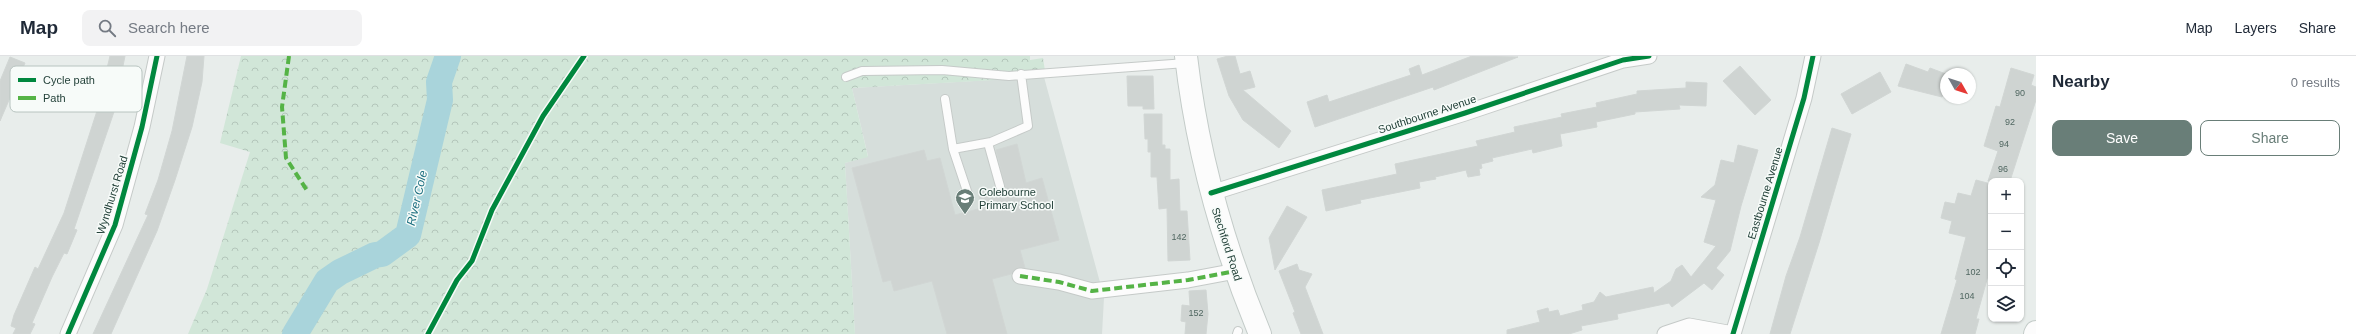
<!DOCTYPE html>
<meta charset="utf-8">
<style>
:root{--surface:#fff;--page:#f2f2f3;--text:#1f2937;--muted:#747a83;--line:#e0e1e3;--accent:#697e78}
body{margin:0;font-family:Helvetica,sans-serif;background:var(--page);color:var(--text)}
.controls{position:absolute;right:12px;bottom:12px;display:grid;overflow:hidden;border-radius:8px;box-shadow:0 1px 3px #0004}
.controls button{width:36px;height:36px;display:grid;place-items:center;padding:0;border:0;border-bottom:1px solid var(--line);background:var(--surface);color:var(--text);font:20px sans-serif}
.compass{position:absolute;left:1940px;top:12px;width:36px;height:36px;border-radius:50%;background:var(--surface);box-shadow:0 1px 3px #0004;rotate:129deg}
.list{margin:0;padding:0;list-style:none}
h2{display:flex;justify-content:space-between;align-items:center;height:52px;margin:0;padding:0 16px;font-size:17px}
h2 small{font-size:13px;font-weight:400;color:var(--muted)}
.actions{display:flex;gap:8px;padding:12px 16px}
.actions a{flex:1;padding:9px 0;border:1px solid var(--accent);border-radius:8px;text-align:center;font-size:14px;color:var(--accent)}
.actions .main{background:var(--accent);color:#fff}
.icon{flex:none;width:22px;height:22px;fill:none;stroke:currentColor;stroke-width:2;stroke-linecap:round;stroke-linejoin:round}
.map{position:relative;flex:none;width:2036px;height:278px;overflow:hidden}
header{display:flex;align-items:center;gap:24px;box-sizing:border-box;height:56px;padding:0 20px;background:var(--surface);border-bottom:1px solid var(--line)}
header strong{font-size:19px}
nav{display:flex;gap:22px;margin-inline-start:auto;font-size:14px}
.search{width:280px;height:36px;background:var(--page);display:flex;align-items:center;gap:10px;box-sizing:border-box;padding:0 14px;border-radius:8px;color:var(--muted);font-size:15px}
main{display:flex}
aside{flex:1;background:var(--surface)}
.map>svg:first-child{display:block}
.built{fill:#d6dedb}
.park{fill:url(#park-crowns)}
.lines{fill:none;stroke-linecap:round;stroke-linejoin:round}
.river{stroke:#a9d4db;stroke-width:26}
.building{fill:#cfd4d2;stroke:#d1d6d4}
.lane-casing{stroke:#c5cac8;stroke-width:10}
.street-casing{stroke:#c5cac8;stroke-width:17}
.secondary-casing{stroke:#c3cbc8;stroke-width:24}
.lane{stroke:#fcfcfc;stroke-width:8}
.street{stroke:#fcfcfc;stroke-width:15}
.secondary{stroke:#fcfcfc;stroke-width:22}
.quiet{stroke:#55b346;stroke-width:4;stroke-dasharray:8 4;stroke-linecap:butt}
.cycleway-casing{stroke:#f7fbf9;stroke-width:8}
.cycleway{stroke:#00873e;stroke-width:5}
.labels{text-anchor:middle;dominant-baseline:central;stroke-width:3;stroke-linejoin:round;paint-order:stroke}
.number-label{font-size:9px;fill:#506761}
.street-label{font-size:11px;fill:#24423a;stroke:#f7fbf9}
.poi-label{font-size:11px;fill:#24423a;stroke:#f7fbf9;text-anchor:start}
.water-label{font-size:12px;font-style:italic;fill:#1c6f80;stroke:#f7fbf9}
.key{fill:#f7fbf9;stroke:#b8c4c0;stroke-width:1}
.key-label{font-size:11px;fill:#24423a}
</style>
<header>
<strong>Map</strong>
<div class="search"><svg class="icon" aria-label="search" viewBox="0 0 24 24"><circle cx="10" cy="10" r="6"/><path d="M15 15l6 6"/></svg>Search here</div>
<nav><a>Map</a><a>Layers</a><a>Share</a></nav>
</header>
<main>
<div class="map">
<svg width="2036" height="278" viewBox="0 0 2036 278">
<defs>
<pattern id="park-crowns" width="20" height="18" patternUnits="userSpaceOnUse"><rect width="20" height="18" fill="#d1e6d8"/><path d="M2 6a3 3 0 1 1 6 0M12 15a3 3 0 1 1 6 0" fill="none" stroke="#b3c6ba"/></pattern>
</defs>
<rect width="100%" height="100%" fill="#e8edeb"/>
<path class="built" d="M1044,21L1101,230L1210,212L1212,227L1104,242L1102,278H855L845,107L868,100L852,32Z"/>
<path class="park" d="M241,0H1030V4L1043,2L1045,15L1013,23L852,32L868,101L845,107L855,278H188L207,233L250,96L220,87Z"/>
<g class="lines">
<path class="river" d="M295,278L327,225L340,216L375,199L382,198L408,179L440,44L439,26L448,0"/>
</g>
<path class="building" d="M110,0H125L121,20H125L120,44H118L74,173L77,174L67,198L64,197L52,221L32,267L35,268L30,278H13L16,272L11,270L14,259L35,211L38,213L64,157L96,58Z
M187,0H204L202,26L192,71L175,124L157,175L111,278H93L148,159L145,158L158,124L172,75Z
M1228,0H1235L1240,18L1250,15L1255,31L1243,34L1291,75L1279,92L1243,64L1229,40L1217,3Z
M1472,0L1518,1L1434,34L1433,31L1315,71L1307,46L1327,39L1329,46L1411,19L1409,13L1419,9L1422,19Z
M10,1L25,7L0,65V25Z
M1906,8L1928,16L1930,12L1946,18V30L1942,41L1898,30Z
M1740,10L1771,44L1755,59L1723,25Z
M2011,12L2034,19L2031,29L2036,31V44L2010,125H1988L1998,95L1984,90L1996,50L2000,51Z
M1880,16L1891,36L1852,58L1841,38Z
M1127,20H1153L1154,53H1143V50H1128Z
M1686,26L1707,27L1706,50L1679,49L1680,53L1635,56V58L1596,66L1597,71L1560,78L1562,90L1533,97L1532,93L1492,102L1493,105L1481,108L1482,112L1479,113L1480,119L1468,121L1466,114L1435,121L1436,123L1419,126L1420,132L1360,144L1361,147L1326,155L1322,134L1397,118L1395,108L1478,90L1476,85L1515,76L1514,71L1562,61L1561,58L1597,51L1596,47L1637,38V35L1686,32Z
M1144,58H1162V89H1165V93H1170V124L1179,123L1180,155H1187L1190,204L1168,205L1167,152L1159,153L1157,121H1151V96H1148V83H1145Z
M1832,72L1851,78L1819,187L1790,278H1770L1786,220L1800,181Z
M1017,88L1026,127L1042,122L1059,184L1020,194L1025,212H1017L1011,218L992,223L1007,278H947L932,225L894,235L891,224L883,226L852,112L924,94L927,105L940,102L955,159L982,152L978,136L995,132L999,135L1004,134L1005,129L996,94Z
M1738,89L1758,94L1741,150L1730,195L1716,212L1724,219L1712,234L1704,227L1672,251L1669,247L1617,258L1618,263L1581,270L1582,274L1569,278H1507V274L1540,266L1537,255L1548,252L1549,256L1558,254L1560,260L1583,254L1582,249L1594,246L1600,236L1606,241L1653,231L1654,237L1671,225L1676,213L1682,209L1691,221L1716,190L1704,186L1716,144L1701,141L1715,129L1721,104L1734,107Z
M1976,124L1991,128V209L1976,263H1979L1975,278H1941L1957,224L1955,223L1966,181L1949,177L1952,165L1941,162L1945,146L1955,148L1958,137L1971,140Z
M1287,150L1307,161L1275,214L1269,182Z
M1297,208L1299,214L1312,218L1305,231L1323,278H1301L1293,257L1295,256L1279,215Z
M1206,234L1208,258L1206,278H1185L1186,266L1181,265L1182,249L1190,250L1189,235Z"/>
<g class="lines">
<g class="lane-casing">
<path id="lane" d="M846,21L862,15L942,14L1009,20L1186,7
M945,43L953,93L991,86L1028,70L1021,18
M988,87L1000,130
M953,93L969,141
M1237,278L1238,275"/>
</g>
<g class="street-casing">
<path id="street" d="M1211,137L1465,57L1623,4L1649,0
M1020,220L1059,226L1092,235L1188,224L1236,215
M68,278L115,169L142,71L157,0
M1665,278L1689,270L1733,278
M1733,278L1804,42L1813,0"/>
</g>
<g class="secondary-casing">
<path id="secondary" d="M1186,0C1197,96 1223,189 1260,278
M2035,278L2036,276"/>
</g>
<use href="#lane" class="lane"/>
<use href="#street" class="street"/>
<use href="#secondary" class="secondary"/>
<path class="quiet" d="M289,0L282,51L286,102L308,136
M1020,220L1059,226L1092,235L1188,224L1236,215"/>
<g class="cycleway-casing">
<path id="cycleway" d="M1211,137L1465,57L1623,4L1649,0
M68,278L115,169L142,71L157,0
M428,278L457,224L472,205L492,154L543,60L584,0
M1733,278L1804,42L1813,0"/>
</g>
<use href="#cycleway" class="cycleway"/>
</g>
<defs>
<g id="school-pin" transform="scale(1)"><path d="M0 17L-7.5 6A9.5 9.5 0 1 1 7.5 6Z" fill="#697e78" stroke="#f7fbf9"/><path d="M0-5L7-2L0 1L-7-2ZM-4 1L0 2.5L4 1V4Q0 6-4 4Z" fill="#fff"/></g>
</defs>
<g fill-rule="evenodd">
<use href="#school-pin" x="965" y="142"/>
</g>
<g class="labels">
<g class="number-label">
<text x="2020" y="37">90</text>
<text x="2010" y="66">92</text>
<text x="2004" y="88">94</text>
<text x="2003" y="113">96</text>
<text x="1179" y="181">142</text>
<text x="1973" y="216">102</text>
<text x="1967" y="240">104</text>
<text x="1196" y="257">152</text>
</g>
<g class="street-label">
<text transform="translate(1427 58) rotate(-18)">Southbourne Avenue</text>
<text transform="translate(1765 137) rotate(-73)">Eastbourne Avenue</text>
<text transform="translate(112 139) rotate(-73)">Wyndhurst Road</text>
<text transform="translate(1227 188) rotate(72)">Stechford Road</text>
</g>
<g class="poi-label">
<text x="979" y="136">Colebourne<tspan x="979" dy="13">Primary School</tspan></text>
</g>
<g class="water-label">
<text transform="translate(417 142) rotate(-77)">River Cole</text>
</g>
</g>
<rect x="10" y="10" width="132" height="46" rx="6" class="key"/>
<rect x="18" y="22" width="18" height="4" fill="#00873e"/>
<rect x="18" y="40" width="18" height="4" fill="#55b346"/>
<g class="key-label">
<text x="43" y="28">Cycle path</text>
<text x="43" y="46">Path</text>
</g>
</svg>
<div class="controls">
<button>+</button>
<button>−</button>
<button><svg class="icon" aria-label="locate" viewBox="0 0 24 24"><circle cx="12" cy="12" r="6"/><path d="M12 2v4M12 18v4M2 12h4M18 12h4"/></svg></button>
<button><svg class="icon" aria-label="layers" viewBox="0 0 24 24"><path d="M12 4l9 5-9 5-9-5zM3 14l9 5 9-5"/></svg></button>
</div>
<svg class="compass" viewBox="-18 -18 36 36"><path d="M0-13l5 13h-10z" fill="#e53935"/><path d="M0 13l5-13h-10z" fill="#747a83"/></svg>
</div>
<aside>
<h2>Nearby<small>0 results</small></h2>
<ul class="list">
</ul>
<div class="actions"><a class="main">Save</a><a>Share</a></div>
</aside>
</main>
